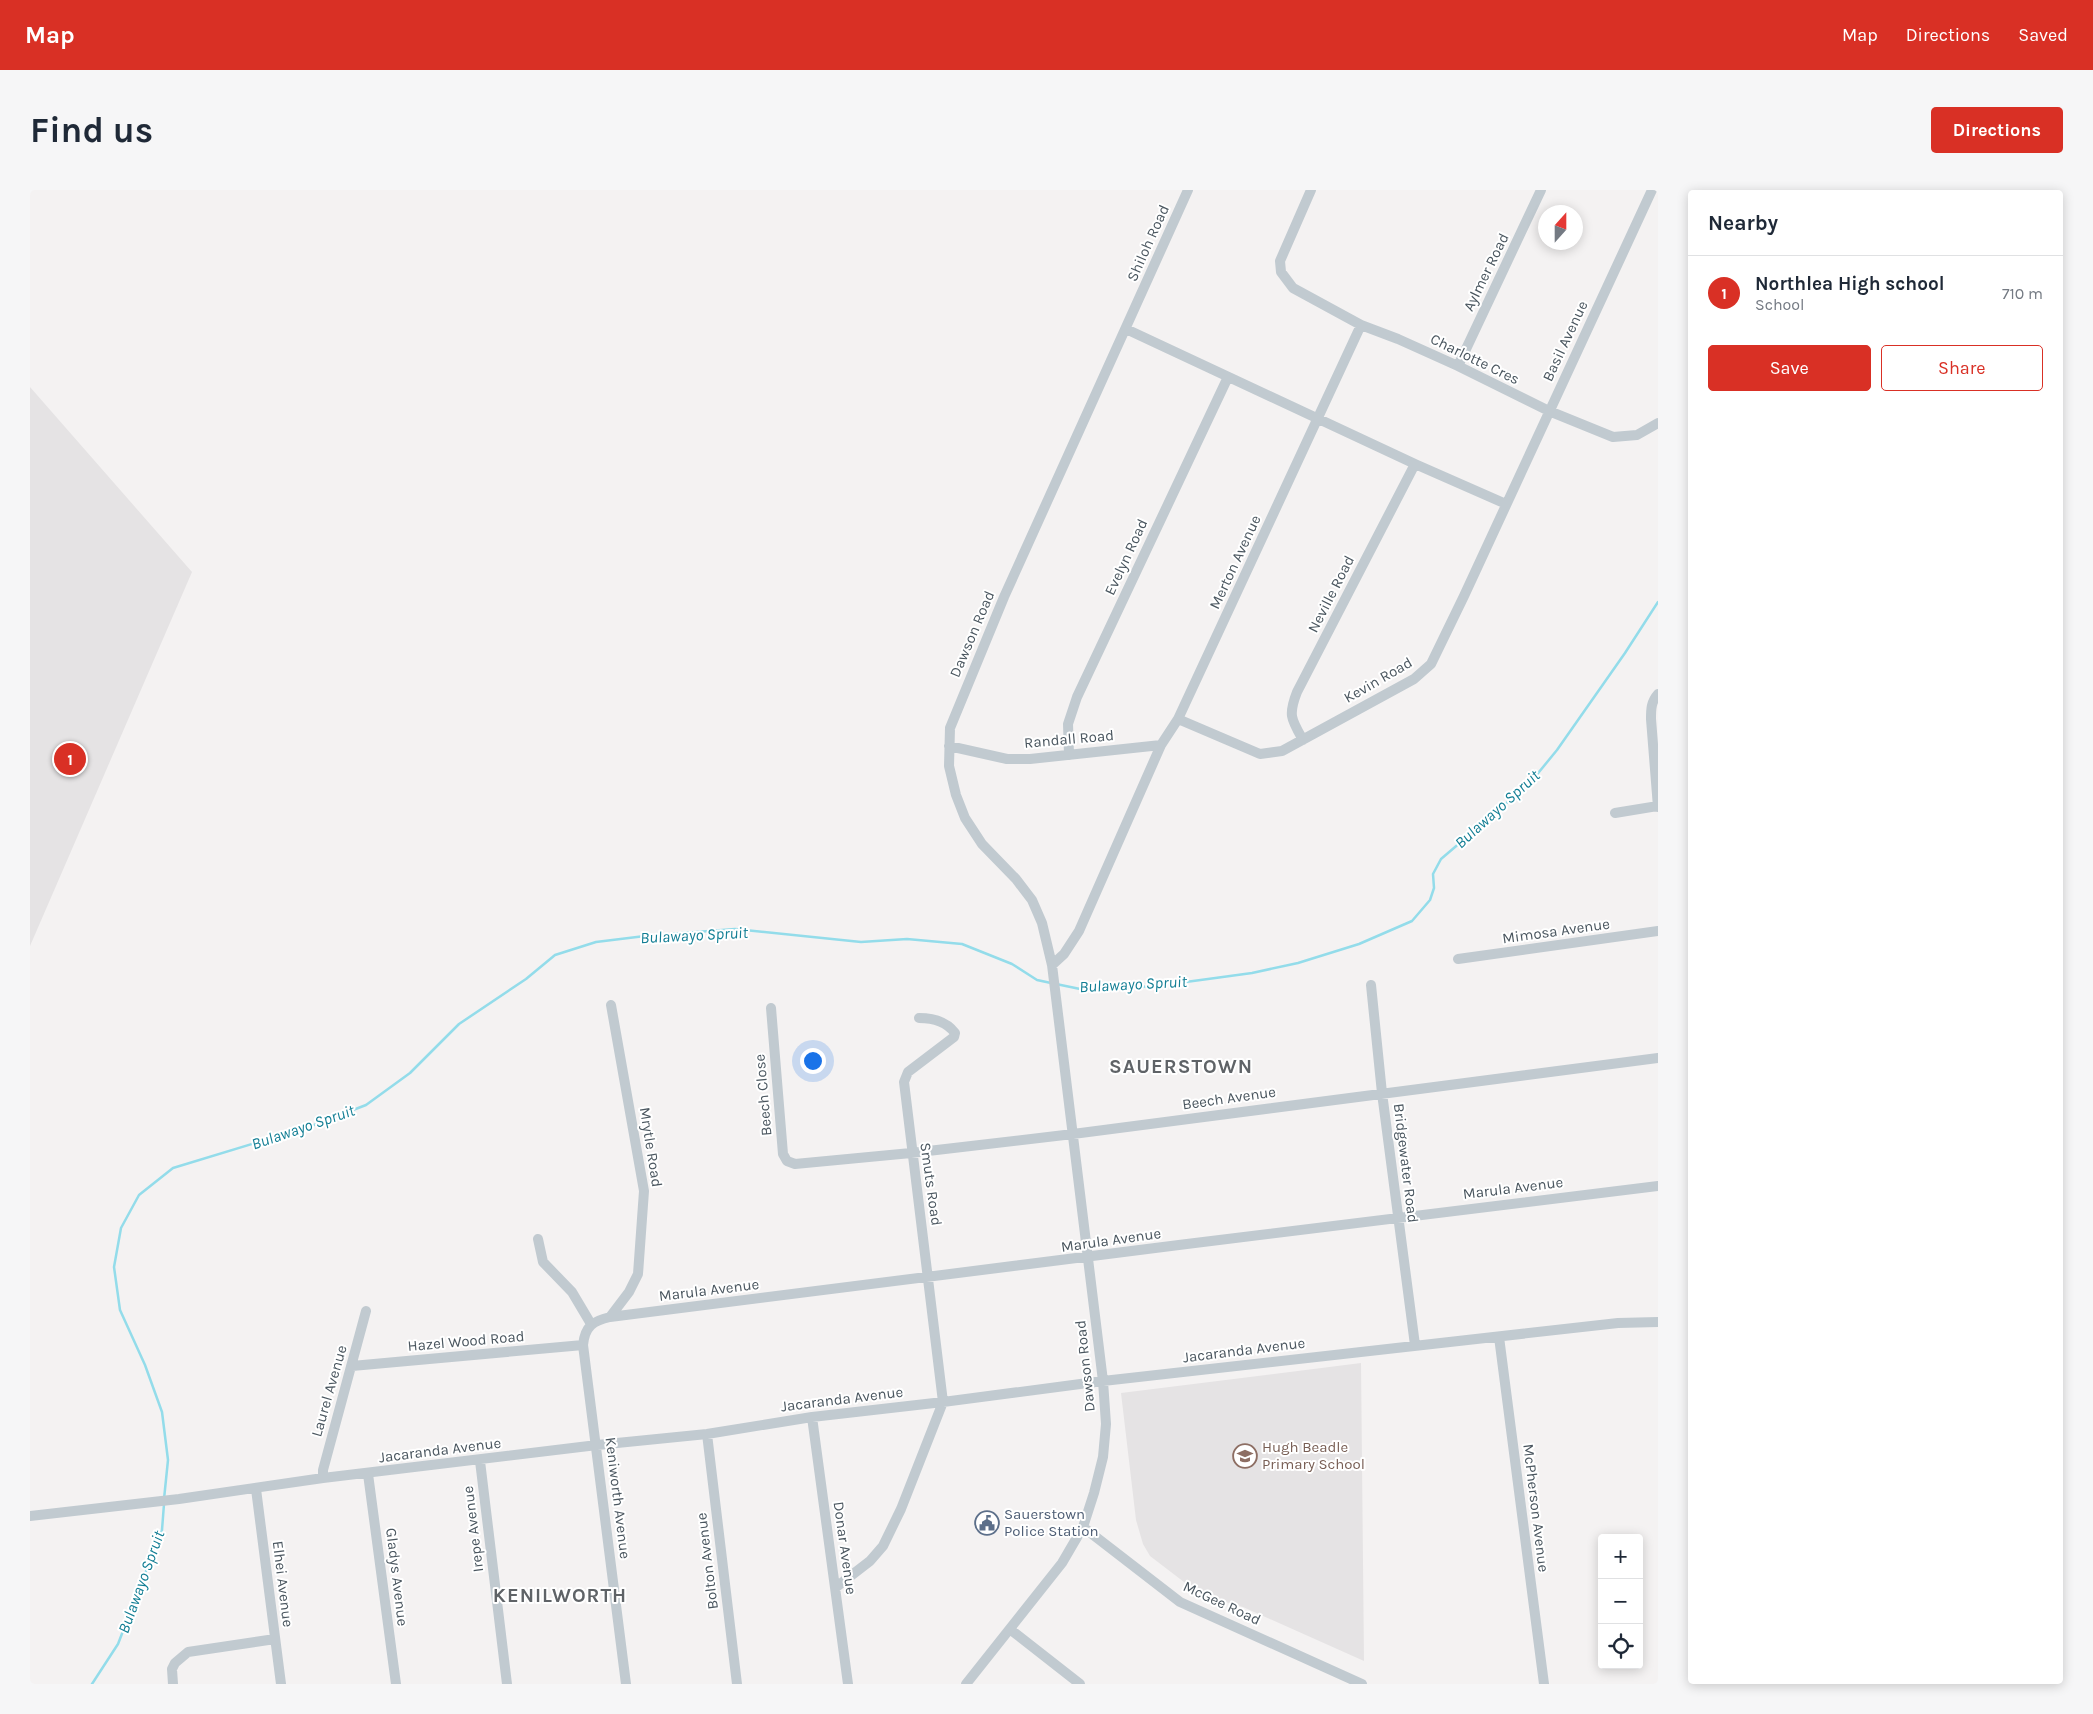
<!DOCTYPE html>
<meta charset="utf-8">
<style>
:root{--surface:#fff;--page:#f6f6f7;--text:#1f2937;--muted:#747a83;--line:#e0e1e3;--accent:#d93025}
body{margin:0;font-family:Karla,sans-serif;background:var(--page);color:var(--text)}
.controls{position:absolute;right:15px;bottom:15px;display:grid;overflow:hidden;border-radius:5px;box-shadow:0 2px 12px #0003}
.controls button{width:45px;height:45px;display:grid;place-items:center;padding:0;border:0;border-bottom:1px solid var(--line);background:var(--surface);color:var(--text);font:25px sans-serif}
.compass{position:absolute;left:1508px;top:15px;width:45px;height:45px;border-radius:50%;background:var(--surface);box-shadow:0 2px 12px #0003;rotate:21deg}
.you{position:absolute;left:782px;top:870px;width:18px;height:18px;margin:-12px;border:4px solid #fff;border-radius:50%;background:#1a73e8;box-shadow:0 0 0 8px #1a73e833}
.badge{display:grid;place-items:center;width:32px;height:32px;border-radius:50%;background:var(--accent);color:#fff;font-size:16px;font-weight:700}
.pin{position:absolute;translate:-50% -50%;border:2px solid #fff;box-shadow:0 1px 5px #0006}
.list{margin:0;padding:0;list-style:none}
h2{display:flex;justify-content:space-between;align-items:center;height:65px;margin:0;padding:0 20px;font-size:21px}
h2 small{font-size:16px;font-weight:400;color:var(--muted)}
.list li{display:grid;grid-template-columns:32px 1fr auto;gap:15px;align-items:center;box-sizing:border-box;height:75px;padding:0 20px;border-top:1px solid var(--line)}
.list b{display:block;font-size:19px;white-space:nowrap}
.list p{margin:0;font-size:16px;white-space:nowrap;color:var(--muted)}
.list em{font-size:16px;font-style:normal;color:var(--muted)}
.actions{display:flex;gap:10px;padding:15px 20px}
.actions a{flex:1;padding:11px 0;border:1px solid var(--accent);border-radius:5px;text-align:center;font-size:18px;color:var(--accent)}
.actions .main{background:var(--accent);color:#fff}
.icon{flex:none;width:28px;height:28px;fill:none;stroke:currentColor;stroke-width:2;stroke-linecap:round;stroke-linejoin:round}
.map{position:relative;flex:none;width:1628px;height:1494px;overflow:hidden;border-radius:5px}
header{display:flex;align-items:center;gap:30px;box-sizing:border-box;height:70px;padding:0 25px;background:var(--accent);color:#fff}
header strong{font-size:24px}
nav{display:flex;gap:28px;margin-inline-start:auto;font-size:18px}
.intro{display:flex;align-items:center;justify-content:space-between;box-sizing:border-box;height:120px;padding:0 30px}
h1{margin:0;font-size:35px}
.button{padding:12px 22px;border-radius:5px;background:var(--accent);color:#fff;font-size:18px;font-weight:700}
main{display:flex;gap:30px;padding:0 30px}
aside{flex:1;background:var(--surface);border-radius:5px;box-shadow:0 2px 12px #0003}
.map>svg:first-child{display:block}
.education{fill:#e5e3e4}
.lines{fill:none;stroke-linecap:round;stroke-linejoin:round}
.stream{stroke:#93dcea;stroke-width:2.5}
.minor{stroke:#c1cad0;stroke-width:10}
.labels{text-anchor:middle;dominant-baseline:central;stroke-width:4;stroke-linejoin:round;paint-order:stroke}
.street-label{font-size:15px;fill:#4a565f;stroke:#fff}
.education-label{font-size:15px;fill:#785e54;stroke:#fff;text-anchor:start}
.service-label{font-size:15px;fill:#4e5e75;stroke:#fff;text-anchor:start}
.water-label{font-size:16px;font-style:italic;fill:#127e94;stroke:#fff}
.district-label{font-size:20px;font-weight:bold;letter-spacing:1px;fill:#5f6367;stroke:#fff}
</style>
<header>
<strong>Map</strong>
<nav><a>Map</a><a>Directions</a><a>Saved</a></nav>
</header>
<div class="intro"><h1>Find us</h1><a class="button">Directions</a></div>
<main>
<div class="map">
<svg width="1628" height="1494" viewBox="0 0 1628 1494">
<rect width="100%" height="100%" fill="#f4f2f2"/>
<path class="education" d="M0,197L162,382L0,756Z
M1331,1173L1334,1471L1213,1417L1171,1405L1120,1366L1113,1354L1106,1330L1091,1203Z"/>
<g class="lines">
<path class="stream" d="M1026,794L1055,800L1126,796L1178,789L1222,783L1268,773L1329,754L1382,731L1400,710L1404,698L1403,684L1411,669L1500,593L1527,560L1595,463L1628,412
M134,1309L138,1270L132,1222L115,1175L90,1120L84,1077L91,1038L109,1005L143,978L284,935L336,915L380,883L429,834L496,789L525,765L566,752L615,746L705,739L831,752L877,749L932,754L982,774L1007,790L1021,793
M62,1494L88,1454L132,1340L134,1314"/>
<path class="minor" d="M1281,0L1250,71L1251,82L1263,98L1331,135L1368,149L1428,176L1519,221L1583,247L1607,245L1628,233
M1096,139L1385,274L1476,314
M1428,176L1511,0
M1628,504C1621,512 1621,519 1621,529L1628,617
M1148,529L1230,564L1252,561L1384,489L1401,474L1434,406L1622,0
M1273,550C1261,529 1258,525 1267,502L1385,274
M919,556L977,569H1000L1131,555L1148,529L1331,135
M1039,565L1038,534L1047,507L1198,187
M1585,623L1628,616
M1428,769L1628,741
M1022,775L1034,764L1049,741L1131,555
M1341,795L1352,903L1385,1155
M741,818L753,964L757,971L765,974L881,963L1043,944L1628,868
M508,1049L513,1072L542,1102L561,1134
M580,1127L599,1102L608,1084L614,1001L581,815
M1469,1147L1514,1494
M322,1176L553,1155
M782,1227L818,1494
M677,1244L707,1494
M450,1271L477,1494
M338,1284L366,1494
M293,1288V1280L336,1121
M226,1299L251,1494
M0,1326L149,1309L293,1288L567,1255L677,1244L782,1227L913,1212L1073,1191L1588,1133L1628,1132
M1053,1337L1150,1412L1332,1494
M805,1398L840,1371L853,1356L871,1319L913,1212L874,892L878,882L924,847L925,843C916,831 903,828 889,828
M981,1440L1050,1494
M143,1494L142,1479L145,1473L158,1462L245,1449
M596,1494L553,1155C555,1136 563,1131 580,1127C930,1084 1278,1037 1628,996
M936,1494L1032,1373L1053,1337L1064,1303L1073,1267L1076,1234L1073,1191L1022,775L1012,733L1002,710L986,689L952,654L935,628L926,605L919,576L920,538L974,407L1158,0"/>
</g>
<defs>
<g id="school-ring" transform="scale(1.25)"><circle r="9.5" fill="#fff" stroke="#8d6e63" stroke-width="1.5"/><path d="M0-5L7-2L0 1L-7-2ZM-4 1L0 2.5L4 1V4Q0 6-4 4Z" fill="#8d6e63"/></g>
<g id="civic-ring" transform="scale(1.25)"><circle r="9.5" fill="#fff" stroke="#5c6f8a" stroke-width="1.5"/><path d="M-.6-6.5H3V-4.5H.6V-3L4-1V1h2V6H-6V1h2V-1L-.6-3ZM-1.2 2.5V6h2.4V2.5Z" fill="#5c6f8a"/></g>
</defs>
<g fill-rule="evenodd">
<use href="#school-ring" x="1215" y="1266"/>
<use href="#civic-ring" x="957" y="1333"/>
</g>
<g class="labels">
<g class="street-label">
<text transform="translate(1118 53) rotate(-66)">Shiloh Road</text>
<text transform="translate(1456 82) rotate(-64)">Aylmer Road</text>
<text transform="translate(1535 151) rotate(-65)">Basil Avenue</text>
<text transform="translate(1445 169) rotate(26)">Charlotte Cres</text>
<text transform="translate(1096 367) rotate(-65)">Evelyn Road</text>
<text transform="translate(1205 372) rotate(-65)">Merton Avenue</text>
<text transform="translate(1301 404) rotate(-63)">Neville Road</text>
<text transform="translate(942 444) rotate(-67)">Dawson Road</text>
<text transform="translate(1348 490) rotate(-30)">Kevin Road</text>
<text transform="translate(1039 549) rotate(-5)">Randall Road</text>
<text transform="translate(1526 741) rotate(-8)">Mimosa Avenue</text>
<text transform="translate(733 905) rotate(-95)">Beech Close</text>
<text transform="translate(1199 908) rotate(-8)">Beech Avenue</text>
<text transform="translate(621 957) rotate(81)">Mrytle Road</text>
<text transform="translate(1376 973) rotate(83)">Bridgewater Road</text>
<text transform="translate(901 994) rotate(82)">Smuts Road</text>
<text transform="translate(1483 998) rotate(-7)">Marula Avenue</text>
<text transform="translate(1081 1050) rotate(-8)">Marula Avenue</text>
<text transform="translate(679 1100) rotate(-7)">Marula Avenue</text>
<text transform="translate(436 1151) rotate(-5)">Hazel Wood Road</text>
<text transform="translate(1214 1160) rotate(-7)">Jacaranda Avenue</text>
<text transform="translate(1055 1176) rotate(-96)">Dawson Road</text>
<text transform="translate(299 1201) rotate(-74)">Laurel Avenue</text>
<text transform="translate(812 1209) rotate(-7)">Jacaranda Avenue</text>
<text transform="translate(410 1260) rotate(-7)">Jacaranda Avenue</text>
<text transform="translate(588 1308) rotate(83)">Keniworth Avenue</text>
<text transform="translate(1506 1318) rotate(83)">McPherson Avenue</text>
<text transform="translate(443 1339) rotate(-97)">Irepe Avenue</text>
<text transform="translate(815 1358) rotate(82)">Donar Avenue</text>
<text transform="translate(677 1371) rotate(-97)">Bolton Avenue</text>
<text transform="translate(367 1387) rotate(83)">Gladys Avenue</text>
<text transform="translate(253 1394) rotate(83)">Elhei Avenue</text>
<text transform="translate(1192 1413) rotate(25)">McGee Road</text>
</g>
<g class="education-label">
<text x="1232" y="1257">Hugh Beadle<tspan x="1232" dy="17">Primary School</tspan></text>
</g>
<g class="service-label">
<text x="974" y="1324">Sauerstown<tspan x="974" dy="17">Police Station</tspan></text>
</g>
<g class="water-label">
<text transform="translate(1467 619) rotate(-42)">Bulawayo Spruit</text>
<text transform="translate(664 745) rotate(-3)">Bulawayo Spruit</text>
<text transform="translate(1103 794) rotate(-3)">Bulawayo Spruit</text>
<text transform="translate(273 937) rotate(-19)">Bulawayo Spruit</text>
<text transform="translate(111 1392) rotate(-70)">Bulawayo Spruit</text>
</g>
<g class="district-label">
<text x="1151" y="876">SAUERSTOWN</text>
<text x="530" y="1405">KENILWORTH</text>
</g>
</g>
</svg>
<div class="controls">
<button>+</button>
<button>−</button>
<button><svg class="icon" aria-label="locate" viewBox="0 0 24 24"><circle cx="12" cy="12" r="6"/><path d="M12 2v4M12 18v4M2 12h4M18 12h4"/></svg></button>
</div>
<svg class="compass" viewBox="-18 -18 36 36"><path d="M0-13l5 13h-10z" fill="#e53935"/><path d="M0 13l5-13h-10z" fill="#747a83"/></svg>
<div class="you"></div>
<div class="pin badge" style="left:40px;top:569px">1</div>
</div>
<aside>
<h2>Nearby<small></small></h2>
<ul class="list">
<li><span class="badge">1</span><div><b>Northlea High school</b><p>School</p></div><em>710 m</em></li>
</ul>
<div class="actions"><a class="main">Save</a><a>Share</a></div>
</aside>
</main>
